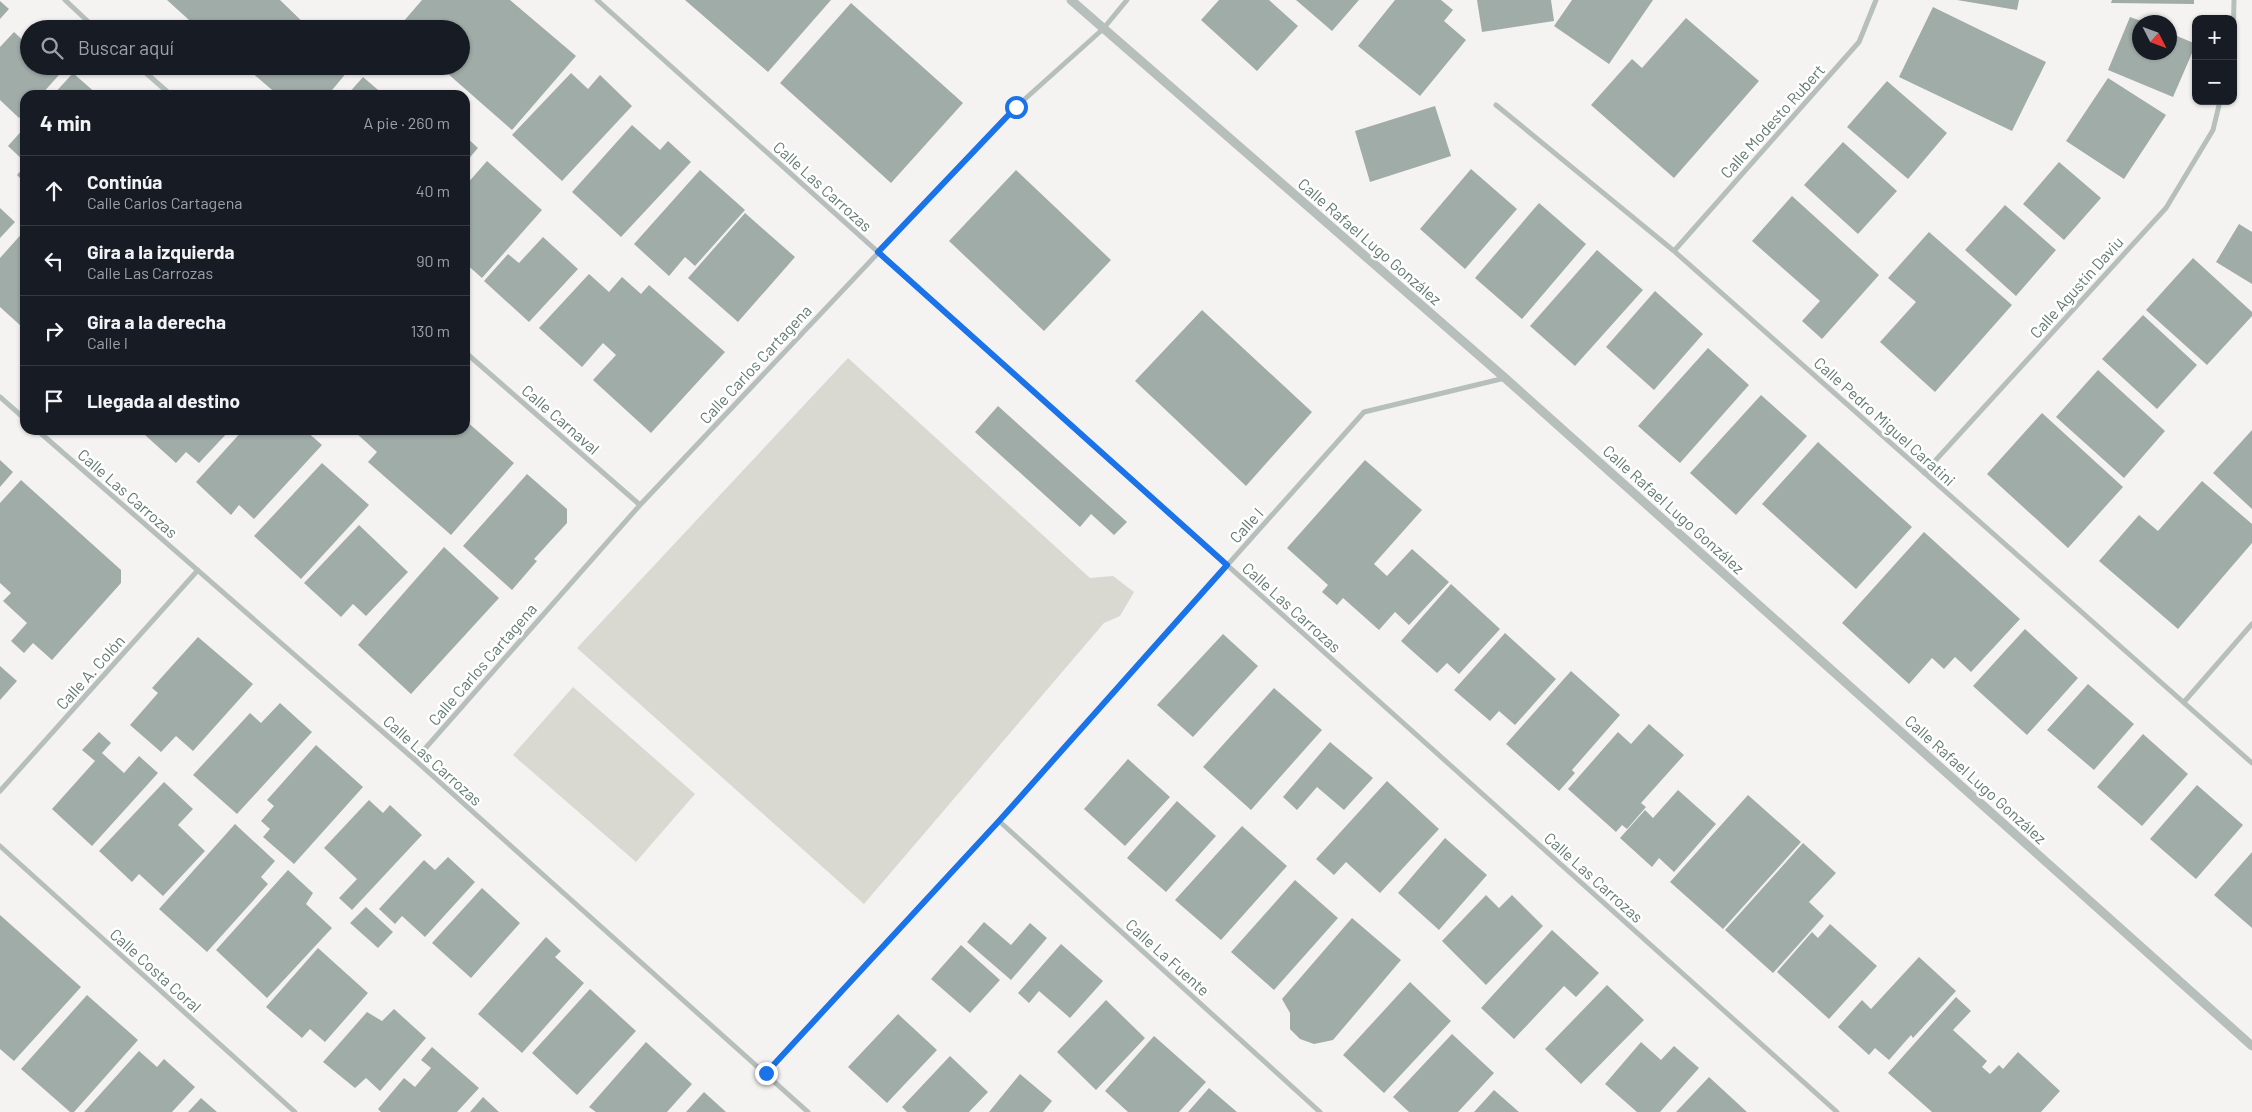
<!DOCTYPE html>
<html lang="es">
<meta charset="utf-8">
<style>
:root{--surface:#171b24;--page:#20242c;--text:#f1f3f6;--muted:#9ea1a6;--line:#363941}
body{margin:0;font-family:Barlow,sans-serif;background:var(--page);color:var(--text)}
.controls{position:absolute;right:15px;top:15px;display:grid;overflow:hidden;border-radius:10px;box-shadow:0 1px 4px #0004}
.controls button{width:45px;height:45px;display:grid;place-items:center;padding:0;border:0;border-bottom:1px solid var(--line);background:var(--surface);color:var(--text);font:25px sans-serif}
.compass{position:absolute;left:2132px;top:15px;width:45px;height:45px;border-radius:50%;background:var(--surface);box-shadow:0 1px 4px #0004;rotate:132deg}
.stop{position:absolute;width:15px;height:15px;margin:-11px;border:4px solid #1a73e8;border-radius:50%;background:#fff}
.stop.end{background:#1a73e8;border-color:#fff;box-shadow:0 1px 5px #0008}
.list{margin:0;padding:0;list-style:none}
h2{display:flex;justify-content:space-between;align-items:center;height:65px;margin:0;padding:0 20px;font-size:21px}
h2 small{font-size:16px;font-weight:400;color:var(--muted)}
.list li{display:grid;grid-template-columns:32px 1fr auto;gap:15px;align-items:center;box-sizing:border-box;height:70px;padding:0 20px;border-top:1px solid var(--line)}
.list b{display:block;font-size:19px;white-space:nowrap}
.list p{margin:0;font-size:16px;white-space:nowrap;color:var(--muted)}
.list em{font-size:16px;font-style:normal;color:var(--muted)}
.icon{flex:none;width:28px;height:28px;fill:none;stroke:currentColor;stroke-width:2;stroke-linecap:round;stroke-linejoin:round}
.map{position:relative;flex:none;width:2252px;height:1112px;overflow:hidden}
.search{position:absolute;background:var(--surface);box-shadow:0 1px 4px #0004;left:20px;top:20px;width:450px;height:55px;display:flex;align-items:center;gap:12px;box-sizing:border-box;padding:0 18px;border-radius:28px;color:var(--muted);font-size:19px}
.panel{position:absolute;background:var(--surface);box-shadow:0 1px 4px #0004;left:20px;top:90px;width:450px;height:345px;border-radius:15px}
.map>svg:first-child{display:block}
.green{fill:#d9d8d1}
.building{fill:#a0aca8}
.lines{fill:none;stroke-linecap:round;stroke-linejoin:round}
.minor{stroke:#b7bfbd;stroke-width:5}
.tertiary{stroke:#b7bfbd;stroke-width:9}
.route{stroke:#1a73e8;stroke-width:6}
.labels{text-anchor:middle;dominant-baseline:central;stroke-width:5;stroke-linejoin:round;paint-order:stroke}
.street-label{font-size:16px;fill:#637a73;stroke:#fff}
</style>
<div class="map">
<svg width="2252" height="1112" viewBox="0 0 2252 1112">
<rect width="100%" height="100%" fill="#f5f3f2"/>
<path class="green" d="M848,358L1090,578L1113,576L1134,592L1120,616L1104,623L864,904L577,648Z
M573,687L695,794L636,862L513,755Z"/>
<path class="building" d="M167,0H280L310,29H199Z
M422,0H510L576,56L512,130L439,66H461V29H397Z
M685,0H831L768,72Z
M1219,0H1269L1298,26L1257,71L1201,20Z
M1296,0H1359L1332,31Z
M1395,0H1441L1453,10L1444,21L1466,40L1420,96L1358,46Z
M1477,0H1551L1554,21L1482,32Z
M1572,0H1653L1609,64L1554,26Z
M1957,0H2019L2017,10Z
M2112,0H2194V4L2111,3Z
M0,1L9,9L0,19Z
M851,3L963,103L891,183L780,83Z
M1933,7L2046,62L2012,131L1899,77Z
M2130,17L2144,22H2140V52H2170V33L2196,44L2173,97L2108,70Z
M1686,18L1759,81L1674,178L1591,105L1632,59L1642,68Z
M14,32L27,44L29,42V66H67L41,95H25V112L19,118L0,100V47Z
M244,66H352L328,95H278Z
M73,73L98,95H53Z
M571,73L588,89L600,75L632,106L562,181L512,135Z
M363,77L384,95H347Z
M2108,78L2166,115L2124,179L2066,141Z
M1887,81L1947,133L1908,179L1847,127Z
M1435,106L1451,156L1370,182L1355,131Z
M632,125L660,150L668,141L691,162L621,237L572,192Z
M25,127V162L8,146Z
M465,136L478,148L465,163Z
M1843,142L1897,191L1858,234L1804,185Z
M487,161L542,210L482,278L465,263V184L466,185Z
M2059,162L2101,198L2064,240L2023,204Z
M25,166V183L17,175Z
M1471,169L1517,209L1465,269L1420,229Z
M700,170L745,210L695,266L685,257L669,276L634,244Z
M1016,170L1111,260L1044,331L949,241Z
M1792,196L1879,275L1822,339L1802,321L1820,301L1752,241Z
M1539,203L1586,244L1522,319L1475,278Z
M2005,205L2056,250L2016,296L1965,250Z
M0,208L15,222L0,238Z
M745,213L795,257L738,322L688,278Z
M2239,224L2252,232V284L2216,262Z
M25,230V322L21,326L0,307V258Z
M1929,232L2012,305L1935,392L1880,342L1916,302L1888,278Z
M543,237L578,269L529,322L484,281L508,254L519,263Z
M1597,250L1643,290L1575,366L1530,326Z
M2193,258L2252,312V316L2207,365L2146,310Z
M589,274L609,292L622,277L641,294L649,285L725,352L651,433L593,380L616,355L603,343L582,367L539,328Z
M1655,291L1703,334L1654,390L1606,347Z
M1202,310L1312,412L1246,486L1135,381Z
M2143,315L2197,365L2157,409L2102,359Z
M1708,348L1749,385L1680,463L1638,426Z
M2098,370L2165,431L2124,478L2056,417Z
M1761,395L1807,436L1736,515L1690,473Z
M998,406L1127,522L1114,535L1091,514L1080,527L975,432Z
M2042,413L2123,487L2068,548L1987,474Z
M465,420L514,463L451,535L368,462L377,452L355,432L356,430H465Z
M149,430H230L199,463L186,452L176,463L145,435Z
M243,430H305L322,445L254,519L239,505L231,515L196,482Z
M2252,430V509L2213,473Z
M1818,442L1912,527L1856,589L1762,504Z
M0,460L13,472L0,487Z
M1365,460L1422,510L1374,564L1387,576L1412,549L1449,582L1409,625L1395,612L1379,630L1343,598L1337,605L1322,592L1328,585L1287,548Z
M322,463L369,505L301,579L254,536Z
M527,474L567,509V523L534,559L537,561L512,590L463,546Z
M21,480L121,570V583L52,660L33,643L24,653L11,641L27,623L3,601L11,593L0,583V503Z
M2202,481L2252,524V543L2178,629L2099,561L2139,515L2158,531Z
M359,525L408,572L366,616L353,604L341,617L304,583Z
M1924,532L2020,619L1971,672L1955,657L1944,669L1932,658L1909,684L1842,623Z
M444,547L499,598L411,694L358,645Z
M1451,584L1500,629L1459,674L1447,663L1437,673L1401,641Z
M2025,629L2078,678L2027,735L1973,686Z
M1505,633L1556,679L1515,725L1499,711L1490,721L1454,690Z
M1223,634L1258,666L1193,737L1157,705Z
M198,637L253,684L193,751L176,736L161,752L130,725L158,693L152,688Z
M0,666L17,681L0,700Z
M1571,671L1620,715L1572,770L1575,773L1559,791L1506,744Z
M2088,684L2134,724L2094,770L2047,730Z
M1274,688L1322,730L1251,810L1203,767Z
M280,703L312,732L237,814L193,775L250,713L261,723Z
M1649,724L1684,755L1641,803L1646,807L1627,829L1622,825L1616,832L1568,789L1618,732L1631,744Z
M99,732L111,743L102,753L124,773L139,756L158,773L92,846L52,809L95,761L82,750Z
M2143,734L2188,774L2142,826L2097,787Z
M1330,742L1373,778L1344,810L1317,787L1297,810L1283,797Z
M316,745L363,787L294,864L263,837L270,829L261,821L274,806L267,800Z
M1128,759L1170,797L1125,846L1084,809Z
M1387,781L1439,829L1380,893L1346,862L1334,875L1316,859Z
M164,782L193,809L178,825L205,851L163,896L139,874L132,882L99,851Z
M2197,785L2243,825L2196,879L2150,839Z
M1678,790L1716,824L1674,872L1659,858L1652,867L1620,838L1645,810L1653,818Z
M1748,795L1801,842L1723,929L1670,882Z
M369,800L383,813L390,805L422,835L352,910L339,898L357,879L324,848Z
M1177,801L1216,836L1166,892L1127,858Z
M235,824L275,861L261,877L268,884L207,952L159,909Z
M1242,826L1287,866L1221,940L1175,900Z
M1445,838L1487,875L1439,930L1398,893Z
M1803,843L1836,873L1809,902L1824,916L1773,973L1725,930Z
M2252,852V928L2214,895Z
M448,857L475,882L425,937L402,916L395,924L379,909L424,860L435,870Z
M288,870L313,893L306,904L332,928L267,998L216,950Z
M1295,880L1338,918L1274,990L1231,952Z
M482,888L520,923L471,978L432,943Z
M1486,895L1499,908L1512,895L1543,926L1486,985L1442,941Z
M366,907L393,932L378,948L350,923Z
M0,915L81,987L14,1061L0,1049Z
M1352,918L1401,960L1333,1040L1314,1044L1300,1039L1290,1029V1013L1282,999Z
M984,922L1011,945L1030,923L1047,938L1011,980L967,942Z
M1830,924L1877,966L1829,1019L1777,972L1812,932L1818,938Z
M1552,930L1599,973L1576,997L1564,986L1514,1039L1481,1008Z
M546,937L561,951L555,957L584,983L522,1053L478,1014Z
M1061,944L1103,981L1070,1018L1039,991L1029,1003L1018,993Z
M961,945L1000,980L970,1013L931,979Z
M318,948L368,993L325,1042L310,1029L302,1038L266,1007Z
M1919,957L1956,991L1913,1038L1911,1035L1889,1060L1875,1048L1869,1055L1838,1027L1862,1000L1871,1009Z
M1410,982L1451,1021L1384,1093L1343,1055Z
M1607,985L1644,1020L1581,1084L1545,1049Z
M590,989L636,1031L577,1095L532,1053Z
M87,995L138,1040L74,1112H70L21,1069Z
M1956,997L1971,1011L1953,1030L1987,1061L1982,1067L1990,1074L1999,1065L2003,1069L2018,1052L2060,1091L2041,1112H1932L1888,1073Z
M1106,1000L1145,1038L1096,1090L1057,1052Z
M394,1009L426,1038L380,1091L366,1078L355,1088L323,1062L367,1012L382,1021Z
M898,1014L937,1050L887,1103L848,1067Z
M1452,1034L1494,1073L1458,1112H1409L1393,1097Z
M1154,1036L1206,1082L1179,1112H1128L1105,1091Z
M646,1042L692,1084L667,1112H596L589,1107Z
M1641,1042L1661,1060L1674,1046L1699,1068L1660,1112H1637L1605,1084Z
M432,1047L479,1088L457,1112H381L378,1109L404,1078L415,1087L431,1068L421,1060Z
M139,1051L157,1067L164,1059L195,1087L172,1112H84Z
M950,1056L988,1092L969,1112H907L902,1107Z
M1020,1074L1052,1101L1043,1112H989Z
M1709,1077L1747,1112H1676Z
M1209,1088L1237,1112H1188Z
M1494,1090L1519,1112H1474Z
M704,1092L726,1112H686Z
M483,1097L499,1112H470Z
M201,1098L217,1112H188Z"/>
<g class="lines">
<path class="minor" d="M65,0L96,29
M597,0L1837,1112
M2233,47L2234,0
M138,66L171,95
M1496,105L1674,251L2252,763
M1674,251L1859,42L1876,0
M465,352L640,505
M0,397L25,419
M37,430L415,760L808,1112
M1924,473L2166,208L2213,130L2220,101
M2184,702L2252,624
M415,760L640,505L1016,107L1103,29L1127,0
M0,791L198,570
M999,821L1320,1112
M0,846L295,1112
M766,1073L999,821L1364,412L1505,378"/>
<path class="tertiary" d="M1071,0L1505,378L2252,1046"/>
</g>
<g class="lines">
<path class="route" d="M766,1073L999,821L1227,565L878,252L1016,107"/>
</g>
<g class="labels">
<g class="street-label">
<text transform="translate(1772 121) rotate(-48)">Calle Modesto Rubert</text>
<text transform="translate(823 186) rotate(42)">Calle Las Carrozas</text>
<text transform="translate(1370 241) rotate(41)">Calle Rafael Lugo González</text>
<text transform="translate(2076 287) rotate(-48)">Calle Agustín Daviu</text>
<text transform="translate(755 364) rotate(-47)">Calle Carlos Cartagena</text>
<text transform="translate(561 419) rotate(41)">Calle Carnaval</text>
<text transform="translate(1885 421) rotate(42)">Calle Pedro Miguel Caratini</text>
<text transform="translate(128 493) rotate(41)">Calle Las Carrozas</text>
<text transform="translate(1674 509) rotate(42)">Calle Rafael Lugo González</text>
<text transform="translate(1246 525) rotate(-48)">Calle I</text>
<text transform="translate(1292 607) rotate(42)">Calle Las Carrozas</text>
<text transform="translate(482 664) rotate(-49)">Calle Carlos Cartagena</text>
<text transform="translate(90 672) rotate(-48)">Calle A. Colón</text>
<text transform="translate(433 760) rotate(42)">Calle Las Carrozas</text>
<text transform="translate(1976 779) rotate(42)">Calle Rafael Lugo González</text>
<text transform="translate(1594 877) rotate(42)">Calle Las Carrozas</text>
<text transform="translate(1168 957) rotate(42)">Calle La Fuente</text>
<text transform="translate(156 970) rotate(42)">Calle Costa Coral</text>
</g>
</g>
</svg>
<div class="controls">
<button>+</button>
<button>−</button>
</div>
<svg class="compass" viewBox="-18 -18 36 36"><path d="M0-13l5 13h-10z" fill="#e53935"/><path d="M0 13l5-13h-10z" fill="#9ea1a6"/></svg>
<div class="stop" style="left:1016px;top:107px"></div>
<div class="stop end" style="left:766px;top:1073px"></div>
<div class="search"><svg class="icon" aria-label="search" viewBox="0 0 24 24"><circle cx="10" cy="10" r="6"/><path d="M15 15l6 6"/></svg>Buscar aquí</div>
<section class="panel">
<h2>4 min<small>A pie · 260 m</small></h2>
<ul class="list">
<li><svg class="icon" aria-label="ahead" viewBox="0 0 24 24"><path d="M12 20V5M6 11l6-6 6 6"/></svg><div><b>Continúa</b><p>Calle Carlos Cartagena</p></div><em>40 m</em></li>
<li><svg class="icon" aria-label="left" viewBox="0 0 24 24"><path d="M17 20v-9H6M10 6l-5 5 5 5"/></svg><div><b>Gira a la izquierda</b><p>Calle Las Carrozas</p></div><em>90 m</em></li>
<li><svg class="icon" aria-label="right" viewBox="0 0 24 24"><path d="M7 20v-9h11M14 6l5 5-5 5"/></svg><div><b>Gira a la derecha</b><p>Calle I</p></div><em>130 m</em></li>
<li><svg class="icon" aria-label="arrive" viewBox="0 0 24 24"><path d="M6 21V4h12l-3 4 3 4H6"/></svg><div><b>Llegada al destino</b></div></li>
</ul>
</section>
</div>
